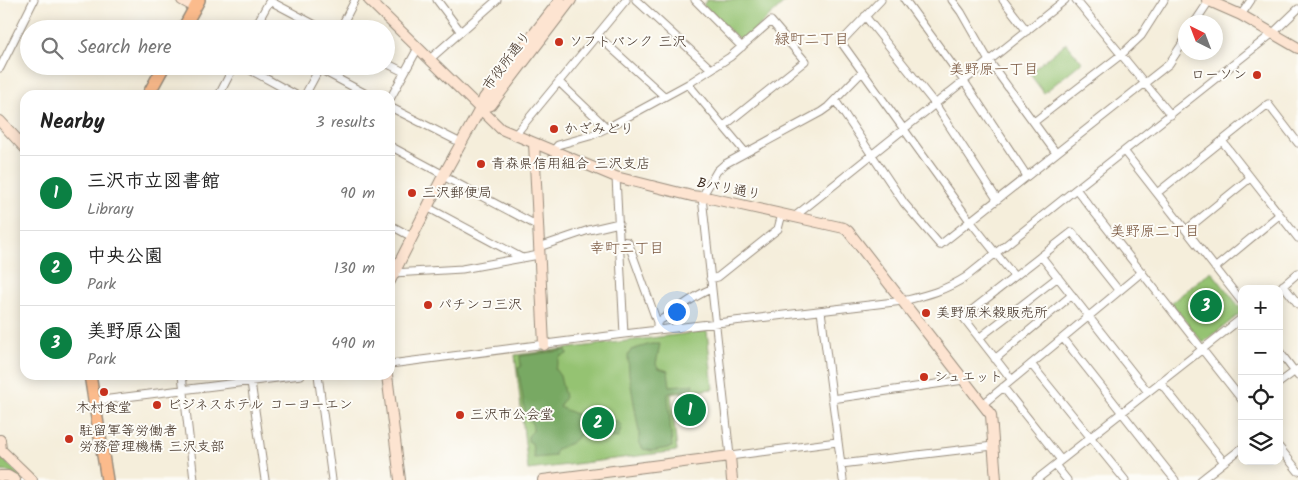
<!DOCTYPE html>
<meta charset="utf-8">
<style>
:root{--surface:#fff;--page:#f2f2f2;--text:#222;--muted:#767676;--line:#e0e0e0;--accent:#0b8043}
body{margin:0;font-family:Kalam,"Klee One",sans-serif;background:var(--page);color:var(--text)}
.controls{position:absolute;right:15px;bottom:15px;display:grid;overflow:hidden;border-radius:10px;box-shadow:0 2px 12px #0003}
.controls button{width:45px;height:45px;display:grid;place-items:center;padding:0;border:0;border-bottom:1px solid var(--line);background:var(--surface);color:var(--text);font:25px sans-serif}
.compass{position:absolute;left:1178px;top:15px;width:45px;height:45px;border-radius:50%;background:var(--surface);box-shadow:0 2px 12px #0003;rotate:318deg}
.you{position:absolute;left:676px;top:311px;width:18px;height:18px;margin:-12px;border:4px solid #fff;border-radius:50%;background:#1a73e8;box-shadow:0 0 0 8px #1a73e833}
.badge{display:grid;place-items:center;width:32px;height:32px;border-radius:50%;background:var(--accent);color:#fff;font-size:16px;font-weight:700}
.pin{position:absolute;translate:-50% -50%;border:2px solid #fff;box-shadow:0 1px 5px #0006}
.list{margin:0;padding:0;list-style:none}
h2{display:flex;justify-content:space-between;align-items:center;height:65px;margin:0;padding:0 20px;font-size:21px}
h2 small{font-size:16px;font-weight:400;color:var(--muted)}
.list li{display:grid;grid-template-columns:32px 1fr auto;gap:15px;align-items:center;box-sizing:border-box;height:75px;padding:0 20px;border-top:1px solid var(--line)}
.list b{display:block;font-size:19px;white-space:nowrap}
.list p{margin:0;font-size:16px;white-space:nowrap;color:var(--muted)}
.list em{font-size:16px;font-style:normal;color:var(--muted)}
.icon{flex:none;width:28px;height:28px;fill:none;stroke:currentColor;stroke-width:2;stroke-linecap:round;stroke-linejoin:round}
.map{position:relative;flex:none;width:1298px;height:480px;overflow:hidden}
.search{position:absolute;background:var(--surface);box-shadow:0 2px 12px #0003;left:20px;top:20px;width:375px;height:55px;display:flex;align-items:center;gap:12px;box-sizing:border-box;padding:0 18px;border-radius:28px;color:var(--muted);font-size:19px}
.panel{position:absolute;background:var(--surface);box-shadow:0 2px 12px #0003;left:20px;top:90px;width:375px;height:290px;border-radius:15px}
.map>svg:first-child{display:block}
.green{fill:#95c372;stroke:#687648}
.forest{fill:#78a964;stroke:#5a6a41}
.lines{fill:none;stroke-linecap:round;stroke-linejoin:round}
.street-casing{stroke:#988c7c;stroke-width:9}
.secondary-casing{stroke:#988c7c;stroke-width:12}
.primary-casing{stroke:#988c7c;stroke-width:14}
.street{stroke:#fff;stroke-width:7}
.secondary{stroke:#fde4d1;stroke-width:10}
.primary{stroke:#fbbb8c;stroke-width:11}
.poi-dot{fill:#c8321e;stroke:#fdfcf7;stroke-width:2}
.labels{text-anchor:middle;dominant-baseline:central;stroke-width:4;stroke-linejoin:round;paint-order:stroke}
.poi-label{font-size:14px;fill:#3b2a1e;stroke:#fdfcf7;text-anchor:start}
.street-label{font-size:14px;fill:#3b2a1e;stroke:#fdfcf7}
.neighbourhood-label{font-size:15px;fill:#78553d;stroke:#fdfcf7}
</style>
<div class="map">
<svg width="1298" height="480" viewBox="0 0 1298 480">
<rect width="100%" height="100%" fill="#fdfcf7"/>
<filter id="ink" filterUnits="userSpaceOnUse"><feTurbulence type="fractalNoise" baseFrequency=".02" numOctaves="2"/><feDisplacementMap in="SourceGraphic" scale="10" xChannelSelector="R" yChannelSelector="G"/><feConvolveMatrix kernelMatrix="1 2 1 2 8 2 1 2 1" color-interpolation-filters="sRGB"/></filter>
<filter id="wash" filterUnits="userSpaceOnUse"><feTurbulence type="fractalNoise" baseFrequency=".0096" numOctaves="4" result="noise"/><feDisplacementMap in="SourceGraphic" scale="20" xChannelSelector="R" yChannelSelector="G"/><feGaussianBlur stdDeviation="1.12" result="paint"/><feColorMatrix in="noise" values="0 0 0 0 0 0 0 0 0 0 0 0 0 0 0 0 0 1.4 0 .05"/><feComposite in="paint" operator="in"/></filter>
<g filter="url(#wash)">
<rect width="100%" height="100%" fill="#f5eedb"/>
<path class="green" d="M707,0H781L785,2L742,42L703,5Z
M1066,43L1082,62L1044,93L1029,73Z
M1211,271L1242,310V312L1203,343L1171,303Z
M707,331L713,389L671,394L677,451L528,470L515,355Z
M0,457L2,458L24,480H21L10,472L0,471Z"/>
<path class="forest" d="M651,344H660L656,364L659,368L668,371L670,386L694,384C689,393 676,389 668,394L672,447L652,451L643,449L639,442V432L629,374L628,356L631,350Z
M566,350L567,354L560,357L555,369L560,376L565,397L559,407L592,421H617L622,426L618,438L581,434L571,443L555,450V456L534,458L532,443L528,441V436L533,431C533,424 532,422 526,418L518,368L521,367L520,356Z"/>
</g>
<g filter="url(#ink)">
<g class="lines">
<g class="street-casing">
<path id="street" d="M437,0L461,32
M636,0L711,69
M695,0L742,47
M881,0L841,42L970,221L1014,276
M905,0L964,81L1027,176
M952,0L961,12L989,61L1056,153
M1003,0L1027,31
M1076,0L1171,115
M270,1L323,29
M1241,15L1251,0
M865,16L935,104L997,199
M1195,22L1209,1
M254,29L270,0
M340,29L355,0
M597,35L664,96
M430,59L497,0
M386,63L404,72
M243,66L296,95
M314,66L368,95
M0,68L34,0
M559,82L607,128
M688,84L745,152
M219,95L234,66
M305,95L320,67
M390,99L418,48
M835,100L904,203L940,245L1169,64L1186,38
M390,107L461,143
M1034,122L1122,54L1141,36L1164,0
M515,135L626,0
M1222,141L1298,238
M390,146L444,175
M553,151L558,145L590,136L607,128L688,84L730,57L771,21L805,61L724,126
M1124,151L1242,302
M443,176L538,226
M616,177L624,334
M1076,189L1273,33L1298,9
M1157,193L1268,104L1298,143
M427,207L522,258
M794,217L1065,0
M390,225L412,237
M1186,230L1250,178
M619,241L628,242L657,322V330
M539,247L589,230L619,223
M1041,256L1148,392
M1215,268L1279,215
M393,273L462,269L539,255
M710,279L718,277L778,229L782,214
M1283,285L1298,304
M1279,289L1298,273
M821,311L843,480
M657,322C676,312 692,296 711,289
M979,338L1058,277
M1063,338L1175,480
M1279,351L1298,376
M995,359L1072,295
M390,364L624,334L903,301C927,295 944,291 966,277L1076,189L1242,400
M1031,364L1125,480
M182,375L194,480
M250,375L265,480
M318,375L332,480
M1012,380L963,317L1072,232L1119,291
M1160,382L1224,462
M1279,383L1298,369
M1003,387L1061,460
M832,399L964,380
M94,401L301,375
M983,404L1142,272
M837,442L730,456L702,197L717,171L725,164L821,112L828,107L862,72
M1279,447L1298,471
M841,464L993,446
M1055,465L1067,480
M1036,480L1242,318
M1201,480L1242,448"/>
</g>
<g class="secondary-casing">
<path id="secondary" d="M182,0L195,7
M369,0L501,129L616,177L692,196L710,198L844,228L848,231L991,415L996,480
M1207,0L1241,15L1298,48
M480,109L491,105L571,0
M0,121L25,148
M534,143L544,345
M390,281L443,176L480,109L484,98L560,0
M387,375L400,480
M0,440L1,450L32,480
M0,476H8L15,480
M543,480L730,456L732,480"/>
</g>
<g class="primary-casing">
<path id="primary" d="M183,29L199,0
M148,95L164,66
M90,375L107,480"/>
</g>
<use href="#street" class="street"/>
<use href="#secondary" class="secondary"/>
<use href="#primary" class="primary"/>
</g>
</g>
<g class="poi-dot">
<circle cx="559" cy="42" r="5"/>
<circle cx="1257" cy="75" r="5"/>
<circle cx="554" cy="129" r="5"/>
<circle cx="481" cy="164" r="5"/>
<circle cx="412" cy="193" r="5"/>
<circle cx="428" cy="305" r="5"/>
<circle cx="926" cy="313" r="5"/>
<circle cx="924" cy="377" r="5"/>
<circle cx="104" cy="392" r="5"/>
<circle cx="157" cy="405" r="5"/>
<circle cx="460" cy="415" r="5"/>
<circle cx="69" cy="439" r="5"/>
</g>
<g class="labels">
<g class="poi-label">
<text x="569" y="42">ソフトバンク 三沢</text>
<text x="1247" y="75" text-anchor="end">ローソン</text>
<text x="564" y="129">かざみどり</text>
<text x="491" y="164">青森県信用組合 三沢支店</text>
<text x="422" y="193">三沢郵便局</text>
<text x="438" y="305">パチンコ三沢</text>
<text x="936" y="313">美野原米穀販売所</text>
<text x="934" y="377">シュエット</text>
<text x="167" y="405">ビジネスホテル コーヨーエン</text>
<text x="104" y="408" text-anchor="middle">木村食堂</text>
<text x="470" y="415">三沢市公会堂</text>
<text x="79" y="431">駐留軍等労働者<tspan x="79" dy="16">労務管理機構 三沢支部</tspan></text>
</g>
<g class="street-label">
<text transform="translate(507 61) rotate(-53)">市役所通り</text>
<text transform="translate(729 189) rotate(11)">Bバリ通り</text>
</g>
<g class="neighbourhood-label">
<text x="812" y="40">緑町二丁目</text>
<text x="994" y="70">美野原一丁目</text>
<text x="1155" y="232">美野原二丁目</text>
<text x="627" y="249">幸町二丁目</text>
</g>
</g>
</svg>
<div class="controls">
<button>+</button>
<button>−</button>
<button><svg class="icon" aria-label="locate" viewBox="0 0 24 24"><circle cx="12" cy="12" r="6"/><path d="M12 2v4M12 18v4M2 12h4M18 12h4"/></svg></button>
<button><svg class="icon" aria-label="layers" viewBox="0 0 24 24"><path d="M12 4l9 5-9 5-9-5zM3 14l9 5 9-5"/></svg></button>
</div>
<svg class="compass" viewBox="-18 -18 36 36"><path d="M0-13l5 13h-10z" fill="#e53935"/><path d="M0 13l5-13h-10z" fill="#767676"/></svg>
<div class="you"></div>
<div class="pin badge" style="left:690px;top:410px">1</div>
<div class="pin badge" style="left:598px;top:423px">2</div>
<div class="pin badge" style="left:1206px;top:306px">3</div>
<div class="search"><svg class="icon" aria-label="search" viewBox="0 0 24 24"><circle cx="10" cy="10" r="6"/><path d="M15 15l6 6"/></svg>Search here</div>
<section class="panel">
<h2>Nearby<small>3 results</small></h2>
<ul class="list">
<li><span class="badge">1</span><div><b>三沢市立図書館</b><p>Library</p></div><em>90 m</em></li>
<li><span class="badge">2</span><div><b>中央公園</b><p>Park</p></div><em>130 m</em></li>
<li><span class="badge">3</span><div><b>美野原公園</b><p>Park</p></div><em>490 m</em></li>
</ul>
</section>
</div>
